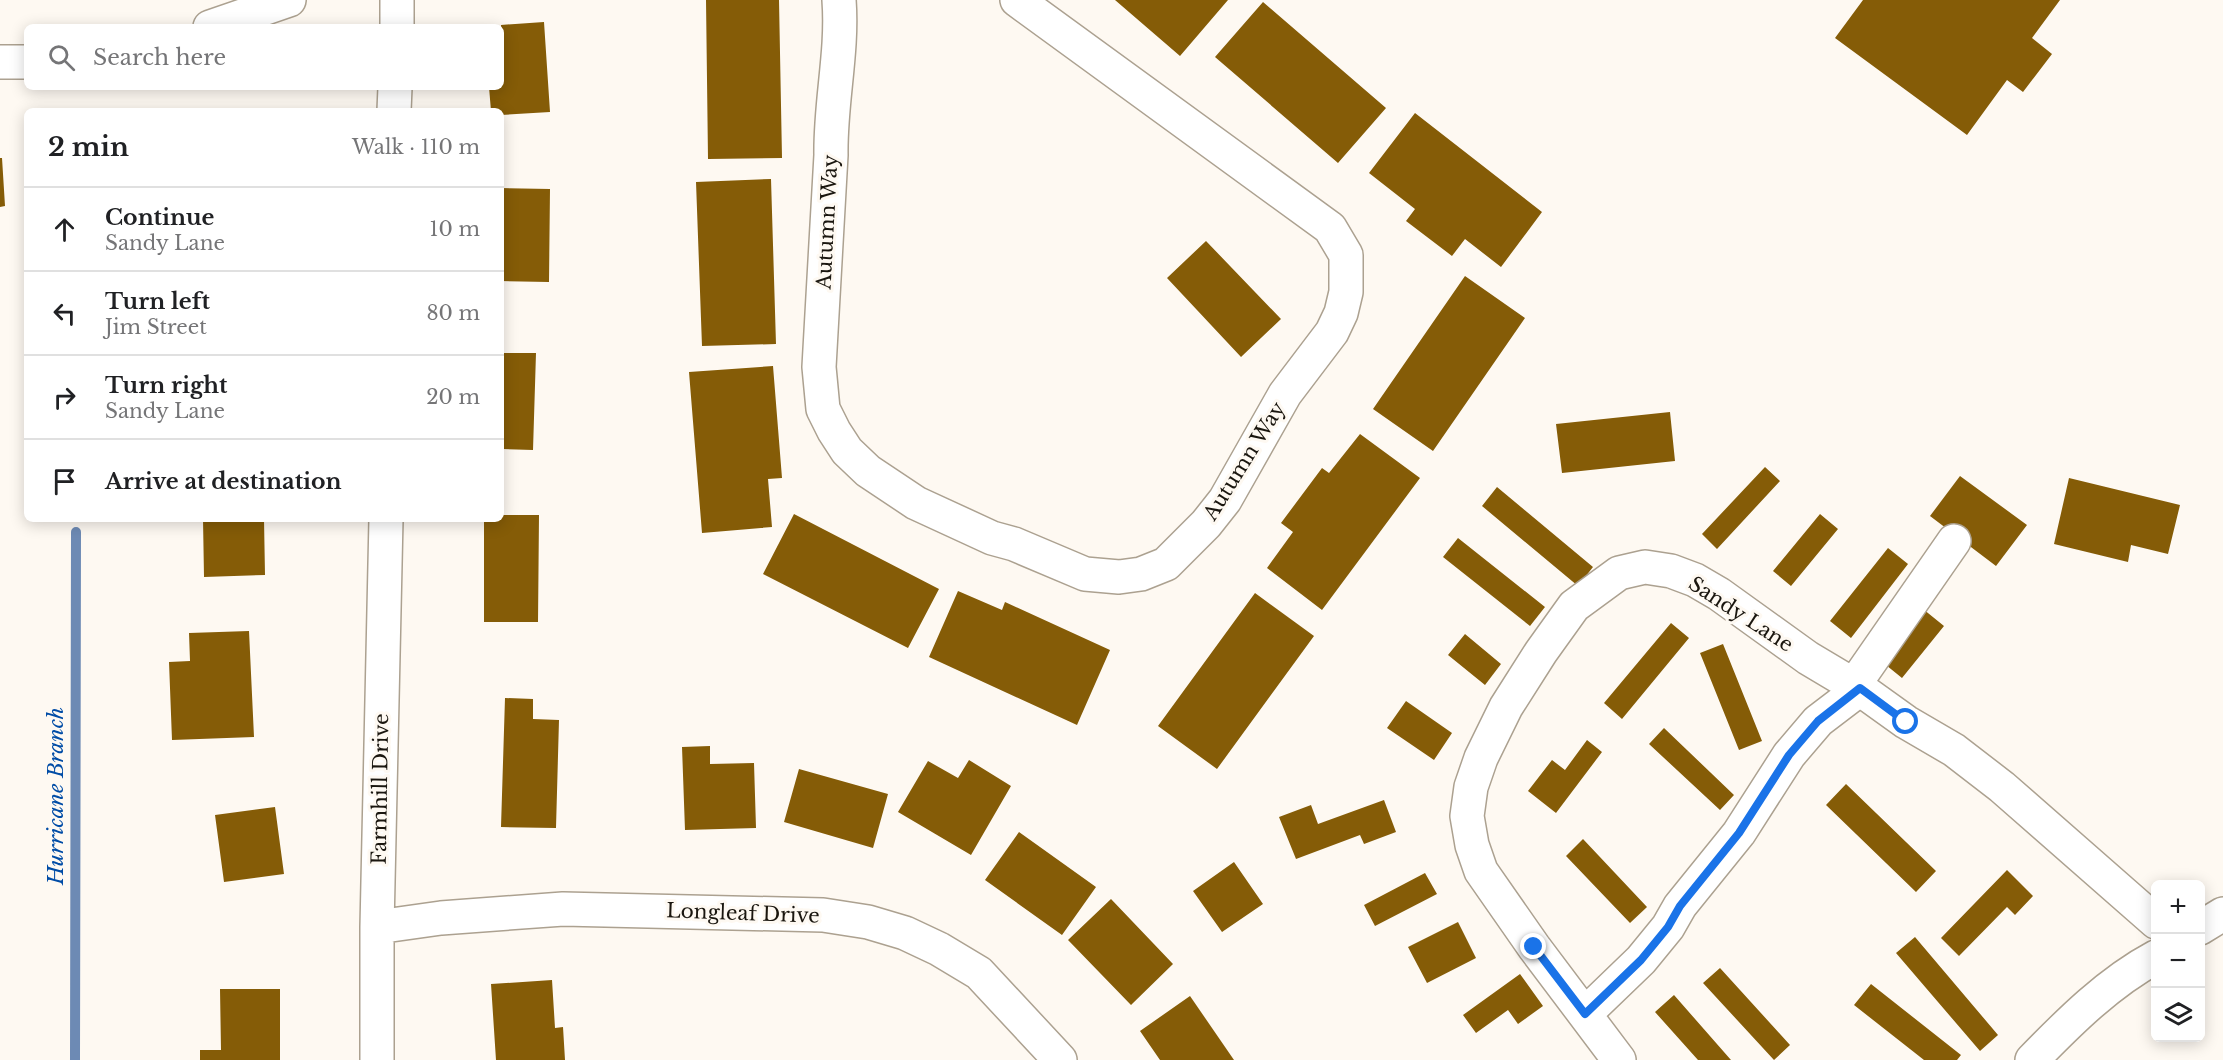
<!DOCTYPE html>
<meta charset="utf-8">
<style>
:root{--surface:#fff;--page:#f2f2f2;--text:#202124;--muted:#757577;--line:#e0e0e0}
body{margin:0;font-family:"Libre Baskerville",serif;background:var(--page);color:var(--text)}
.controls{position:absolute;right:18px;bottom:18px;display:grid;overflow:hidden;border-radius:9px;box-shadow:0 3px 15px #0003}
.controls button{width:54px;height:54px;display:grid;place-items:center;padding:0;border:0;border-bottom:2px solid var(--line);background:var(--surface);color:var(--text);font:30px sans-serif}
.stop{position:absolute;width:18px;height:18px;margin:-14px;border:4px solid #1a73e8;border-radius:50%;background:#fff}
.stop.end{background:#1a73e8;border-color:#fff;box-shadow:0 2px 6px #0008}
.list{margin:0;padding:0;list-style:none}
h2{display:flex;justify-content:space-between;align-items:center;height:78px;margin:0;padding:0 24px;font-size:26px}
h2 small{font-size:20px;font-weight:400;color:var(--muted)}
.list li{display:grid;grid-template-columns:39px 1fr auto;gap:18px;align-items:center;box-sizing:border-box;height:84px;padding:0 24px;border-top:2px solid var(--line)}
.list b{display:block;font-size:22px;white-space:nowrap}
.list p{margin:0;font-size:20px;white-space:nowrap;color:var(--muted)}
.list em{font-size:20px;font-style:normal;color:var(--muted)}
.icon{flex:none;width:33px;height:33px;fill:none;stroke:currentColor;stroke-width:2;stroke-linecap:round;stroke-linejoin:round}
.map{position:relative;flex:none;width:2223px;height:1060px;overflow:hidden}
.search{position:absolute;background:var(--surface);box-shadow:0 3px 15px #0003;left:24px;top:24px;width:480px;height:66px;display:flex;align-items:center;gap:15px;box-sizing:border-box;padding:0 21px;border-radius:9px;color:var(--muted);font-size:22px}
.panel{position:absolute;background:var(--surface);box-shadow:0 3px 15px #0003;left:24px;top:108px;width:480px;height:414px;border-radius:9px}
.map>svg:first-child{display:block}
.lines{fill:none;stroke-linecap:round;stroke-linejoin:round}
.stream{stroke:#6d8ab4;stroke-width:10}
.building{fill:#855c07}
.minor-casing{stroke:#aca190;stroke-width:36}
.minor{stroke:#fff;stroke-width:33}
.route{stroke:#1a73e8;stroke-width:8}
.labels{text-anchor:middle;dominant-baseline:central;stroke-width:6;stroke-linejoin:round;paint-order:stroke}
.street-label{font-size:20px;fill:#1a160f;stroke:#fef9f2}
.water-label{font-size:21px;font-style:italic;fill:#004ca6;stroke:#fef9f2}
</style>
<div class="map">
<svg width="2223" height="1060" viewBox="0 0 2223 1060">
<rect width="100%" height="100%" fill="#fef9f2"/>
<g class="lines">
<path class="stream" d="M75,1060L76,532"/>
</g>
<path class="building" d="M706,0H779L782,158L708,159Z
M1115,0H1228L1180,56Z
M1863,0H2060L2032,38L2052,54L2023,92L2007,80L1967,135L1835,38Z
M1263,2L1386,108L1338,163L1215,57Z
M544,22L550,112L501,115V111H491L489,87H501V25Z
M1415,113L1542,212L1501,267L1465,239L1452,256L1406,221L1415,209L1369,173Z
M0,158H2L5,206L0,207Z
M771,179L776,344L702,346L696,182Z
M501,188L550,189L549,282L501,281Z
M1206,241L1281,319L1241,357L1167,278Z
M1465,276L1525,318L1433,451L1373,409Z
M501,353H536L533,450L503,449L504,429L501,428Z
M773,366L782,478L768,479L772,527L702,533L689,372Z
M1670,412L1675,461L1562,473L1556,424Z
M1360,434L1420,478L1322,610L1267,568L1293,532L1281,523L1322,468L1329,473Z
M1765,467L1780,481L1717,549L1702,534Z
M1960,476L2027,525L1996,566L1930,516Z
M2069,478L2180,505L2168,554L2131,545L2128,562L2054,544Z
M1497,487L1593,567L1578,586L1482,506Z
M794,514L939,589L908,648L763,574Z
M1820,514L1838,529L1791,586L1773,571Z
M501,515H539L538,622H484V519H501Z
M203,519H264L265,575L204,577Z
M1458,538L1545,607L1530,626L1443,557Z
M1888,548L1908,564L1851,638L1830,621Z
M958,591L1002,610L1005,602L1110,650L1077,725L929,657Z
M1255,593L1314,636L1217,769L1158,726Z
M1923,609L1944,626L1902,678L1881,661Z
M1671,623L1689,638L1622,719L1604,703Z
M249,631L254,737L172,740L169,662L190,661L189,633Z
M1465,634L1501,664L1485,685L1448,655Z
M1723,644L1762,741L1739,750L1700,653Z
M505,698L533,699V719L559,720L556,828L501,827Z
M1406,701L1452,733L1434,760L1387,728Z
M1664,728L1734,795L1720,810L1649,744Z
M1587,740L1602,752L1556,813L1528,791L1552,760L1565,770Z
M710,746V764L754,763L756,828L685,830L682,747Z
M969,760L1011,786L971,855L898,812L928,761L958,778Z
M799,769L888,794L873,848L784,822Z
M1846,784L1936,871L1916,892L1826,805Z
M1384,800L1396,832L1364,844L1360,835L1296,859L1279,817L1311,805L1318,824Z
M275,807L284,874L224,882L215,815Z
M1019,832L1096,887L1062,935L985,880Z
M1583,839L1647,907L1630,923L1566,856Z
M1234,862L1263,904L1222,932L1193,891Z
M2007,870L2033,896L2015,915L2007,907L1959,956L1941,938Z
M1425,873L1437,894L1375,926L1364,905Z
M1111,899L1173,964L1131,1005L1068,940Z
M1458,922L1476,958L1427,983L1408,947Z
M1915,937L1998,1035L1980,1051L1896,953Z
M1720,968L1790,1045L1774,1060L1703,983Z
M1520,974L1543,1006L1518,1024L1508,1010L1476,1033L1463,1015Z
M552,980L555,1028L563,1027L565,1060H496L491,984Z
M1871,984L1961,1055L1957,1060H1924L1854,1005Z
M220,989H280V1060H200V1050H221Z
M1674,995L1731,1060H1698L1655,1012Z
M1190,996L1234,1060H1160L1140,1031Z"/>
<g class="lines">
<g class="minor-casing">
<path id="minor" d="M839,0C843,52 830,103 831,155L819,367L823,409L834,431L847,451L868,471L916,503L992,538L1014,544L1085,574L1119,577L1141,574L1166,564L1206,524L1225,500L1285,394L1332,332L1341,313L1346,292V255L1330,228L1017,0
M210,27L289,0
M397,27V0
M0,62H27
M394,111L395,87
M1854,685L1954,541
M377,927L441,918L563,909L823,915L868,922L905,933L939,949L979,973L1060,1060
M2200,928L2223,914
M1585,1014L1641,960L1668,927L1680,906L1739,833L1789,755L1818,721L1860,689
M377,1060V927L386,519
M1619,1060L1534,947L1481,871L1472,845L1467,816L1471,787L1481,758L1506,707L1541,652L1574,606L1619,573L1645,567L1671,571L1695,580L1719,594L1808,658L1860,689L1906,722L1954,750L2002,787L2156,922
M2032,1060C2069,1022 2109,982 2156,957"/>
</g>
<use href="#minor" class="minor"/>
</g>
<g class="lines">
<path class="route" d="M1534,947L1585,1014L1641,960L1668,927L1680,906L1739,833L1789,755L1818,721L1860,688L1906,722"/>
</g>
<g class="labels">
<g class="street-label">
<text transform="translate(827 222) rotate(-87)">Autumn Way</text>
<text transform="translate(1244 461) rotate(-58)">Autumn Way</text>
<text transform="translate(1741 614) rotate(33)">Sandy Lane</text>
<text transform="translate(380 789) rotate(-89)">Farmhill Drive</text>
<text transform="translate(743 913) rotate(2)">Longleaf Drive</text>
</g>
<g class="water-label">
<text transform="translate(56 796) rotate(-90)">Hurricane Branch</text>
</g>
</g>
</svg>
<div class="controls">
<button>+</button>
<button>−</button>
<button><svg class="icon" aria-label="layers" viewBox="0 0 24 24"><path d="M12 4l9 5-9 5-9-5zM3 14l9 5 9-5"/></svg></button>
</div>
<div class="stop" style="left:1906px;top:722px"></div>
<div class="stop end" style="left:1534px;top:947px"></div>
<div class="search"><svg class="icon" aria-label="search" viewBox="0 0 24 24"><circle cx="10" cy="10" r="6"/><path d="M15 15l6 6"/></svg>Search here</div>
<section class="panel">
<h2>2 min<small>Walk · 110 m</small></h2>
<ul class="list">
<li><svg class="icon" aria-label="ahead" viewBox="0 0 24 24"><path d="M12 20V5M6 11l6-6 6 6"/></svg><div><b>Continue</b><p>Sandy Lane</p></div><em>10 m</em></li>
<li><svg class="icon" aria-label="left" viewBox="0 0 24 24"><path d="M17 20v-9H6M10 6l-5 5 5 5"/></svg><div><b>Turn left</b><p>Jim Street</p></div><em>80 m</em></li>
<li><svg class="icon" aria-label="right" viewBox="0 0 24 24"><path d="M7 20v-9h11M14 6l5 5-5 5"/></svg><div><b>Turn right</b><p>Sandy Lane</p></div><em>20 m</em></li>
<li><svg class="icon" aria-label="arrive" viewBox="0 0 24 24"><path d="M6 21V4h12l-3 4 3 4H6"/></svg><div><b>Arrive at destination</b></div></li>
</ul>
</section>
</div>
